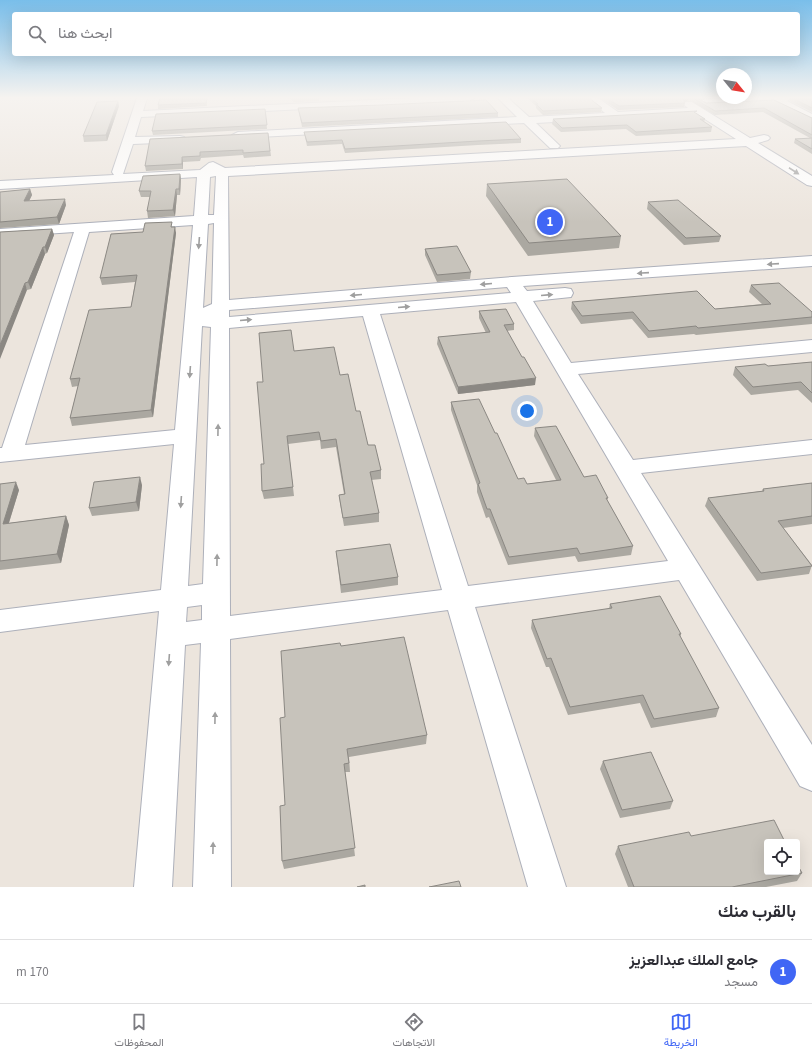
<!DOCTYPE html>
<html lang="ar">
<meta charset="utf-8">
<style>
:root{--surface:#fff;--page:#f7f7f7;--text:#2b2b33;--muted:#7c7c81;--line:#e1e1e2;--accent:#4066f5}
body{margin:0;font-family:"Source Sans 3",Vazirmatn,sans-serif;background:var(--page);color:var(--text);direction:rtl}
.controls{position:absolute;right:12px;bottom:12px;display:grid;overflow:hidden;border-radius:4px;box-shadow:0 4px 16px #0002}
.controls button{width:36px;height:36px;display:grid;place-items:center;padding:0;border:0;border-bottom:1px solid var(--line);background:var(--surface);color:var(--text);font:20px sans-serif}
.compass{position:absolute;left:716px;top:68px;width:36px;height:36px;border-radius:50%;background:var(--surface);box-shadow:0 4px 16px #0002;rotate:120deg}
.you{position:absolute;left:527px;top:411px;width:14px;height:14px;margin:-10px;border:3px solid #fff;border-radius:50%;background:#1a73e8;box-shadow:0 0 0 6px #1a73e833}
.badge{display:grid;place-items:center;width:26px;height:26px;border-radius:50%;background:var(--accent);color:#fff;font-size:13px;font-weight:700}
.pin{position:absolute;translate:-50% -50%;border:2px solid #fff;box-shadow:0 1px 4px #0006}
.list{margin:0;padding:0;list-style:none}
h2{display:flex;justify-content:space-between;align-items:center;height:52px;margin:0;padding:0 16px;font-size:17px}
h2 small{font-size:13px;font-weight:400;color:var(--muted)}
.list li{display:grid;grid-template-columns:26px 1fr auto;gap:12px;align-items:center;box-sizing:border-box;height:64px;padding:0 16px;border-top:1px solid var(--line)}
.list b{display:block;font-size:15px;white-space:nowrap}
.list p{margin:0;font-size:13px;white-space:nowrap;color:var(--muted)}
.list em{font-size:13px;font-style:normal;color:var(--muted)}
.icon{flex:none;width:22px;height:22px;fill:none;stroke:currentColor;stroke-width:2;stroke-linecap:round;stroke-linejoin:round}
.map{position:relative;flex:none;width:812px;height:887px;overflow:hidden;direction:ltr}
.search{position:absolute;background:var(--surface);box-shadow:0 4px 16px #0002;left:12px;right:12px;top:12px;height:44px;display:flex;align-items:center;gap:10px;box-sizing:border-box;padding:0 14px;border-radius:4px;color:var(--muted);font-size:15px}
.sheet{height:116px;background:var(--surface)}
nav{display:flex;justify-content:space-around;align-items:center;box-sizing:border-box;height:56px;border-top:1px solid var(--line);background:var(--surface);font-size:11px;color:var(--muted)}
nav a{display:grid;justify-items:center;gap:2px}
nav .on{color:var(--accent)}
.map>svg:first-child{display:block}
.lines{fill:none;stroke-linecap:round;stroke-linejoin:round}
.minor-casing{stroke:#adb0ba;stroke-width:2}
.minor{fill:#fff;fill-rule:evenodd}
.wall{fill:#aba8a1}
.shaded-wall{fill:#8b8883}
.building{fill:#c7c3bb;stroke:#8b8883}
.oneway{fill:#9f9f9f}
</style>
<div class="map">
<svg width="812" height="887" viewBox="0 0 812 887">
<rect width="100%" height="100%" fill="#ece5dd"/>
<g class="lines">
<g class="minor-casing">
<path id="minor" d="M137,98H147L143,111L415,98H474L469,101L141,117L135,137L180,136L184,137L186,139L184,141L180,142L133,144L123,174L200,170L209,163L213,162L225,168L736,139L697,114L536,123L560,146L558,148H550L524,123L238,138L232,135L238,132L517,117L498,98H508L529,117L605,113L587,98H598L618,112L688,108L683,104L684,102H692L750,138L764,135L768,136L770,138L768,140L758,143L812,176V186L807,185L746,146L228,176L229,300L512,277L812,256V266L523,286L527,291L565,288L571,289L573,293L571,297L533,301L571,363L812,340V352L578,374L633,460L812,440V454L641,473L812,745V791L800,786L679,580L475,607L566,887H528L448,610L230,639L231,887H193L201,643L185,645L172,887H134L159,611L0,632V610L161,590L174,444L0,462V448H2L74,232L0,237V229L194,216L197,177L0,189V181L114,175L112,172ZM216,176L214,215H208L210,177ZM214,223L212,304L203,308L208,224ZM193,225L175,430L25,445L89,232ZM507,287L511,293L229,317V310ZM516,302L668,561L468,586L380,314ZM363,316L442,590L230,616L229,328ZM202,326L211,327L203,584L188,586ZM202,605V620L186,622L187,607Z
M725,98H790L787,101L812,114V121L773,102L705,105L700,102L705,99Z"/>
</g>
<use href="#minor" class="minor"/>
</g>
<path class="wall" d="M160,98H207V106L158,109V105Z
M289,98H319V101L294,102Z
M527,98H589L602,108L601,112L543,115L536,108V106Z
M600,98H705L702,100L706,103L774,100L812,118V154L794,143L795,139L810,138L763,112L715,115L689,100L684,102L685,103L684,107L618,110Z
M790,98H812V112L790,101Z
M118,101L119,106L107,141L84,142L83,136Z
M298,108L498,113V117L302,127Z
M265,109L267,129L153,135L152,131Z
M697,114L705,119L704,122L712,127L711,132L636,136L626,129L561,132L552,124L553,119Z
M304,132L521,139V143L478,145L345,153L342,144L307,146Z
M268,133L271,156L244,158L243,155L201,158L200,161L183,162V169L146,171L145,166Z
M180,174L181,179L180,195H177L175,216L148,218L147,211L150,197H141L139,191Z
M487,184L621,236L619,248L528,256L486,196Z
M30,189L32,195L29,201L66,205L59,224L0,228V192Z
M648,202L721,236L719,242L684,245L647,209Z
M173,227L176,233L153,417L72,426L70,418L78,386L72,387L70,379L131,307L135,282L102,285L100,278L143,232Z
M52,229L54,235L47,253L45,254L31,289L27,290L0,232Z
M425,249L471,272L470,279L437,282L425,255Z
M751,285L812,312V324L696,335L694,334L648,338L632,319L581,324L571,309L572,302L715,309L762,304L749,292Z
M479,311L514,324V330L507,331L535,385L458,394L437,344L438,337L486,333L479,318Z
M294,351L340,375L356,411L368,445L381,470V479L371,480L379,513V522L344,526L340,503L339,495L344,494L336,447L321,449L320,440L288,444L294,496L264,499L262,491L264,464L263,382Z
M812,362V403L798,390L751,395L733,375L735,367L768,366Z
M451,402L495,433L518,479L527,484L556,480L534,436L535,428L584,477L608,498L607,500L633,546L631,555L578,562L575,556L508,565L489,517L486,518L477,492V485L451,410Z
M812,483V524L783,528L812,565L809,574L757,581L705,506L708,498L762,491L763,489Z
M0,484L19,490L9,523L66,516L69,525L61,563L0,570Z
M142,485L139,511L92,516L89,508Z
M336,551L398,577V585L341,593Z
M610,604L681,634L680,638L719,708L716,717L651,728L640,703L568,715L549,667H546L531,628L532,620L609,609Z
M341,646L427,735L426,744L349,757L350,772H345L355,856L284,869L282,861L285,805V717Z
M603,761L673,801L670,809L620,818L600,769Z
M691,836L802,873L797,881L766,887H628L615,854L618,846Z"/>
<path class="shaded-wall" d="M686,98H689V100L682,103L683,99Z
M701,98H705L700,102L699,99Z
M118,101L119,106L107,141L106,135Z
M182,157L183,162V169L182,164Z
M180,174L181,179L180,195L179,189Z
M30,189L32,195L26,207L24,201Z
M176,189L177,195L175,216L173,210Z
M65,199L66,205L59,224L57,217Z
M175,227L176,233L153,417L151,410Z
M52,229L54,235L47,253L45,247Z
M43,247L45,254L31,289L28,282Z
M25,283L27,290L0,359V345Z
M536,378L535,385L458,394V387Z
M140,477L142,485L139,511L136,502Z
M16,482L19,490L6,532L3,524Z
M66,516L69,525L61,563L57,554Z"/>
<path class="building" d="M160,98H207L206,103L158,105Z
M531,98H589L602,108L543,111L536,104H538Z
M606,98H686L683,99L685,103L619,106Z
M693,98H701L699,99L706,103L774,100L812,118V135L764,108L715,111Z
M792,98H812V108Z
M486,100L498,113L302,123L298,108L381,105Z
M118,101L106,135L83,136L97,102Z
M265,109L267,125L152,131L156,114Z
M697,111L694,112L705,119H700L712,127L636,132L627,125L562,128L553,119Z
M506,122L521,139L478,141L345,149L342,140L307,142L304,132Z
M268,133L270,151L243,153V150L200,152V156L182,157V164L145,166L150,139Z
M812,138V149L795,139Z
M180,174L179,189H176L173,210L147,211L151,191H139L143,176Z
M567,179L621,236L529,243L487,184Z
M30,189L24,201L65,199L57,217L0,222V192Z
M678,200L721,236L686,238L648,202Z
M172,222L171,227H175L151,410L70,418L80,378L70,379L89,310L131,307L137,275L100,278L111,234L143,232L145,223Z
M52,229L45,247H43L28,282L25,283L0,345V232Z
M457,246L471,272L437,275L425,249Z
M779,283L812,312V317L698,328L696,326L649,331L633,312L582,316L572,302L697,291L715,309L771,304L751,285Z
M506,309L514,324L504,325L522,357H524L536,378L458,387L438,337L490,332L479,311Z
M291,330L294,351L334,347L340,375L348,374L356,411H360L368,445H375L381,470L370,472L379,513L343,518L339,495L345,494L336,439L321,441L319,432L287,436L293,487L262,491L261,464H264L257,382H263L259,333Z
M812,362V393L801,382L753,387L735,367L765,364L768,366Z
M479,399L495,433H497L518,479L524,478L527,484L561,480L535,428L556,426L584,477L596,475L608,498H606L633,546L580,554L577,548L509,557L490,509H487L478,484L480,483L451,402Z
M140,477L136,502L89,508L94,482Z
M16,482L3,524L66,516L57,554L0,561V484Z
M812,483V516L778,521L812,566L761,573L708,498L764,491L763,489Z
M390,544L398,577L341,585L336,551Z
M660,596L681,634H679L719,708L654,719L643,695L570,707L551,658L547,659L532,620L612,608L610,604Z
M404,637L427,735L347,749L349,763L344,764L355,848L282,861L280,806L285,805L280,718L285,717L281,651L340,643L341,646Z
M651,752L673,801L622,810L603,761Z
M774,820L785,842H767V872H797V864L802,873L732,887H634L618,846L689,832L691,836Z
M459,881L461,887H429Z
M365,885V887H357Z"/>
<defs><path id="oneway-solid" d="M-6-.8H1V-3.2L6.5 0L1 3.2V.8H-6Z"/></defs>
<g class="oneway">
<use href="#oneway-solid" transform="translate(794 171) rotate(33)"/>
<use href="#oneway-solid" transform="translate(199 243) rotate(94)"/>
<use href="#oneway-solid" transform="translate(773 264) rotate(176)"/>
<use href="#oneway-solid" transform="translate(643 273) rotate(176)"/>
<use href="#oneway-solid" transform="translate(486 284) rotate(175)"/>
<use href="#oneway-solid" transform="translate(356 295) rotate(175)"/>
<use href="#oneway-solid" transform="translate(547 295) rotate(-5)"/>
<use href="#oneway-solid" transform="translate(404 307) rotate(-5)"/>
<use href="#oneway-solid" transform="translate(246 320) rotate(-5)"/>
<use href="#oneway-solid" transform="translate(190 372) rotate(94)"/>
<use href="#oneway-solid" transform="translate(218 430) rotate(-89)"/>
<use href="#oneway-solid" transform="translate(181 502) rotate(94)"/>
<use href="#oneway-solid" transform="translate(217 560) rotate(-89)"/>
<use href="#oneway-solid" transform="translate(169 660) rotate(94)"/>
<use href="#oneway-solid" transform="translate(215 718) rotate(-89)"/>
<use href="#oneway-solid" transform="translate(213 848) rotate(-89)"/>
</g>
<linearGradient id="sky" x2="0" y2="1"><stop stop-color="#79beea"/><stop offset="0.44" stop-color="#f6f3f0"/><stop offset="1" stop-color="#f6f3f0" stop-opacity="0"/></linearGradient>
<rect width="812" height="222" fill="url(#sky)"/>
</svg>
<div class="controls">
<button><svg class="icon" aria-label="locate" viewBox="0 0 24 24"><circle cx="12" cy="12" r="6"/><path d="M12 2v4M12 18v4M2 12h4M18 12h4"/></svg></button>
</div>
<svg class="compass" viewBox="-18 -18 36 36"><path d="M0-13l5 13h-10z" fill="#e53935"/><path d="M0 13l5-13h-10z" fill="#7c7c81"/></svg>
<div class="you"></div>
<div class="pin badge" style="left:550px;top:222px">1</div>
<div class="search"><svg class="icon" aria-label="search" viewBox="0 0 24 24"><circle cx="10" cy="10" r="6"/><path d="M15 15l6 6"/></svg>ابحث هنا</div>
</div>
<section class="sheet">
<h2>بالقرب منك<small></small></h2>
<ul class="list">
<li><span class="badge">1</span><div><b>جامع الملك عبدالعزيز</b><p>مسجد</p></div><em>170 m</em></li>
</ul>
</section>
<nav>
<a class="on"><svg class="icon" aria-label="map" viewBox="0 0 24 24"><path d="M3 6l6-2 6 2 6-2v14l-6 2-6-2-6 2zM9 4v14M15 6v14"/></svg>الخريطة</a>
<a><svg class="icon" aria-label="directions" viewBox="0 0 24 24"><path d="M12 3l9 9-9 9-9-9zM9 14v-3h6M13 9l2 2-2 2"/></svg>الاتجاهات</a>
<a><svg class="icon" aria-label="saved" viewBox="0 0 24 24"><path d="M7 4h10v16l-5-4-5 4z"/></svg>المحفوظات</a>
</nav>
